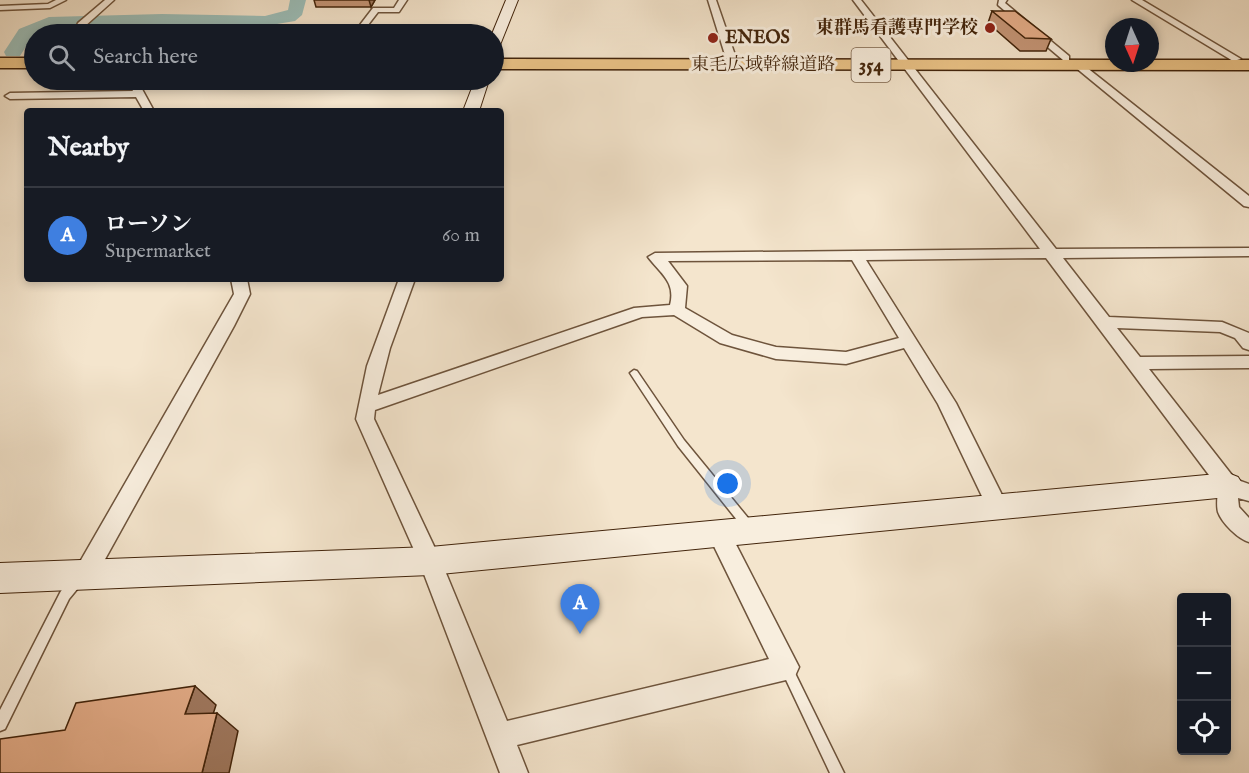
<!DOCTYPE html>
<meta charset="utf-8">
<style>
:root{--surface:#171b24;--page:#20242c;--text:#f1f3f6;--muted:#9ea1a6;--line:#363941;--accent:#c59692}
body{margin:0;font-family:"IM FELL English","Noto Serif JP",serif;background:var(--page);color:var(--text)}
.controls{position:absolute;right:18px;bottom:18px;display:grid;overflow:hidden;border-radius:6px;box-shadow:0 3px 9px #0003}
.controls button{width:54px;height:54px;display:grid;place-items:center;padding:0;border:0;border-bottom:2px solid var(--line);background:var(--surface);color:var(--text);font:30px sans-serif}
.compass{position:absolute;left:1105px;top:18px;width:54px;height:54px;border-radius:50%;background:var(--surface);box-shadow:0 3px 9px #0003;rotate:177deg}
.you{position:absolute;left:728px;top:484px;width:21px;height:21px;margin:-15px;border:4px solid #fff;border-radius:50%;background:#1a73e8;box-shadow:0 0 0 9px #1a73e833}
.badge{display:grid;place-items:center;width:39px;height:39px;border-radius:50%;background:var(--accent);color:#fff;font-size:20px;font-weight:700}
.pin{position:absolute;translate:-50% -50px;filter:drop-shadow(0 2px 3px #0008)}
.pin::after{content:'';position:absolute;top:32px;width:21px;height:18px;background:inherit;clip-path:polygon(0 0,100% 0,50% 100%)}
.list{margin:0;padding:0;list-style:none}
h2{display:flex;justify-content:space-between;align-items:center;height:78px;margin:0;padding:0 24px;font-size:26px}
h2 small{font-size:20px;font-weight:400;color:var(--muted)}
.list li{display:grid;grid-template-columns:39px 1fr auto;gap:18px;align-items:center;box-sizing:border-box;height:96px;padding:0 24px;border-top:2px solid var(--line)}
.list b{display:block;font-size:22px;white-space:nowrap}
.list p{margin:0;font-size:20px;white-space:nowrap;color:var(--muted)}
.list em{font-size:20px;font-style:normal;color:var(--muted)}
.icon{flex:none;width:33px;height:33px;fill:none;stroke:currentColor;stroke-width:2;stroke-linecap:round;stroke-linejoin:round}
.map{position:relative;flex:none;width:1249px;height:773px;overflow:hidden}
.search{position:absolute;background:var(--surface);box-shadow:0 3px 9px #0003;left:24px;top:24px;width:480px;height:66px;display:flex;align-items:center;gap:15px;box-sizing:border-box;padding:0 21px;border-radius:33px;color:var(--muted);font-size:22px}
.panel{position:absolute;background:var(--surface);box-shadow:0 3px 9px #0003;left:24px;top:108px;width:480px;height:174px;border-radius:6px}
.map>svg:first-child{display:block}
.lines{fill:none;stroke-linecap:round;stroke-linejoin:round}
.river{fill:#9cbfba;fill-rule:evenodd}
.lane-casing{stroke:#6e543c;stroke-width:3}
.street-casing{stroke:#6e543c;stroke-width:3}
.secondary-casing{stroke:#42240b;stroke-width:2}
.highway-casing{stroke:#42240b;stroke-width:3}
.lane{fill:#f8eede;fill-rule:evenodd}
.street{fill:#f8eede;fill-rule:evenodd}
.secondary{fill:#f8eede;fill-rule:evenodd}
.highway{fill:#eac286;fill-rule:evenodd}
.wall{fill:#c49576;stroke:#42240b;stroke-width:1.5}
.shaded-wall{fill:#a07960;stroke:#42240b;stroke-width:1.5}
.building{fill:#e4ad89;stroke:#42240b;stroke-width:1.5}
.poi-dot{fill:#8f2418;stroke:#f8eede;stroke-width:2}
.labels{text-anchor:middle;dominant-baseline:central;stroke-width:6;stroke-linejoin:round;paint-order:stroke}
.far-poi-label{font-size:18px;font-weight:bold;fill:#42240b;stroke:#f8eede;text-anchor:end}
.far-street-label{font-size:18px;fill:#42240b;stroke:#f8eede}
.shield{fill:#f8eede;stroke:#79614a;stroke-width:1.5}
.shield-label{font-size:20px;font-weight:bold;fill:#42240b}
</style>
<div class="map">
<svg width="1249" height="773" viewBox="0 0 1249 773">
<rect width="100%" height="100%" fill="#f4e5cd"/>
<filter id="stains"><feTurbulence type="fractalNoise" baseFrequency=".00333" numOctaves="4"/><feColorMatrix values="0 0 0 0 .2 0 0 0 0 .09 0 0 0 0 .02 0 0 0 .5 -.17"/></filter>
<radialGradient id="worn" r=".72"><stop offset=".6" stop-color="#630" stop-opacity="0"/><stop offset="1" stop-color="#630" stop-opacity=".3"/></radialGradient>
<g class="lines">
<path class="river" d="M290,0H306L302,15L295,21L265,26L162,24L52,27L32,37L20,56H6L4,52L19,29L49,17L162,14L265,16L288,10Z"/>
<g class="lane-casing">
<path id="lane" d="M634,370L637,371L684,440L753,524L754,527L753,530L749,532L745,530L678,446L630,373Z
M77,577L81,578L83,582L69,599L5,729L0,731V710L61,591L73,578Z
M786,661L790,663L844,773H830L780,667L782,663Z"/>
</g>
<g class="street-casing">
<path id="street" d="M56,0H66L50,8L0,10V6L48,4Z
M105,0H114L84,27L82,34H73L78,23Z
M399,0H407L399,12H378L361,34H353L373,8H394Z
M708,0H716L736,58L734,60L726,58Z
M853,0H861L1056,249L1249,248V256L1063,258L1109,317L1222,322L1249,333V350L1243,348L1235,338L1220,332L1117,328L1140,357L1249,356V368L1149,369L1235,479L1249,484V501L1238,498L1239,507L1249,518V542C1238,539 1222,523 1218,512C1216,504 1218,494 1218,487L1046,258L866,260L956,403L1008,507L1004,513L997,516L990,513L938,404L904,348L846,364L776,359L720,343L674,315L642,317L375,410L374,419L441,561L507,721L769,659L708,534L711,527L719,525L727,527L799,667L795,676L786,680L517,745L528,773H500L419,561L356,419L367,366L399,279H415L390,348L378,395L634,308L670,305C676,282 661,274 648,257L655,253L1040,249ZM852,260L899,338L846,352L776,347L732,335L685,308L687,286L668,261Z
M999,0H1007L1005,3L1069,56V60H1063L998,5Z
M1132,0H1142L1241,59L1233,61Z
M1075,63H1081L1249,196V207L1244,206L1075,67Z
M54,80H108L103,83H59Z
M121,80H137L154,111H144L136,97L10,99L5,96L10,93L133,91L129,83Z
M231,279H247L250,294L234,326L93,581L85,584L77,581L74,574L77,567L234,294Z"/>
</g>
<g class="secondary-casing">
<path id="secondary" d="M506,0H518L500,45L494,49L492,34Z
M475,80H489L479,111H463Z
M1228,473L1238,477L1243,485L1238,493L1228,497L430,575L0,593V563L430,547Z"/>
</g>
<g class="highway-casing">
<path id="highway" d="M0,58H34V68H0Z
M494,59L1114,60V63H1150V60H1249V70L494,69Z"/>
</g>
<use href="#lane" class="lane"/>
<use href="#street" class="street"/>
<use href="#secondary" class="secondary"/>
<use href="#highway" class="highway"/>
</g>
<path class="wall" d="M314,0H375L371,7H316Z
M992,11L1051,39L1046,51H1020L988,23Z"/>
<path class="shaded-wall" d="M369,0H375L371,7Z
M195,686L216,705L207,733L185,714Z
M217,713L238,731L229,773H202Z"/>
<path class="building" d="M992,11H1015L1051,39L1025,38Z
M195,686L185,714L217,713L202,773H0V739L65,730L76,703Z"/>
<g class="poi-dot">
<circle cx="990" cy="28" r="6"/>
<circle cx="713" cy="38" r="6"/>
</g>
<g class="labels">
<g class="far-poi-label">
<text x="978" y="28">東群馬看護専門学校</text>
<text x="725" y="38" text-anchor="start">ENEOS</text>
</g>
<g class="far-street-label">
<text x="763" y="65">東毛広域幹線道路</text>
</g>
<rect class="shield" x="851.5" y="48" width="39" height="34" rx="4.5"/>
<g class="shield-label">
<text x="871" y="65">354</text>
</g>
</g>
<rect width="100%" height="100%" filter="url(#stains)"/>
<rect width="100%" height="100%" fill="url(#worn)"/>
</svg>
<div class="controls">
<button>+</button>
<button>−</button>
<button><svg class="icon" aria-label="locate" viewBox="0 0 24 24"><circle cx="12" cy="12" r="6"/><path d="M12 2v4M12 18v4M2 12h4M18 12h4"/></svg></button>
</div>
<svg class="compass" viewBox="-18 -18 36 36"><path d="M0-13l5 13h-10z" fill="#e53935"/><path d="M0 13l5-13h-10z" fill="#9ea1a6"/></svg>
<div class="you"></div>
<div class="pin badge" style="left:580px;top:634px;background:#3f7fe0">A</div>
<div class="search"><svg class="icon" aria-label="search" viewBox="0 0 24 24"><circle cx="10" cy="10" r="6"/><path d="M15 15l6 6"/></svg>Search here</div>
<section class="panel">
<h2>Nearby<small></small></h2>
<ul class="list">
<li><span class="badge" style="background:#3f7fe0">A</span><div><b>ローソン</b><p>Supermarket</p></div><em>60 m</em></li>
</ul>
</section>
</div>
